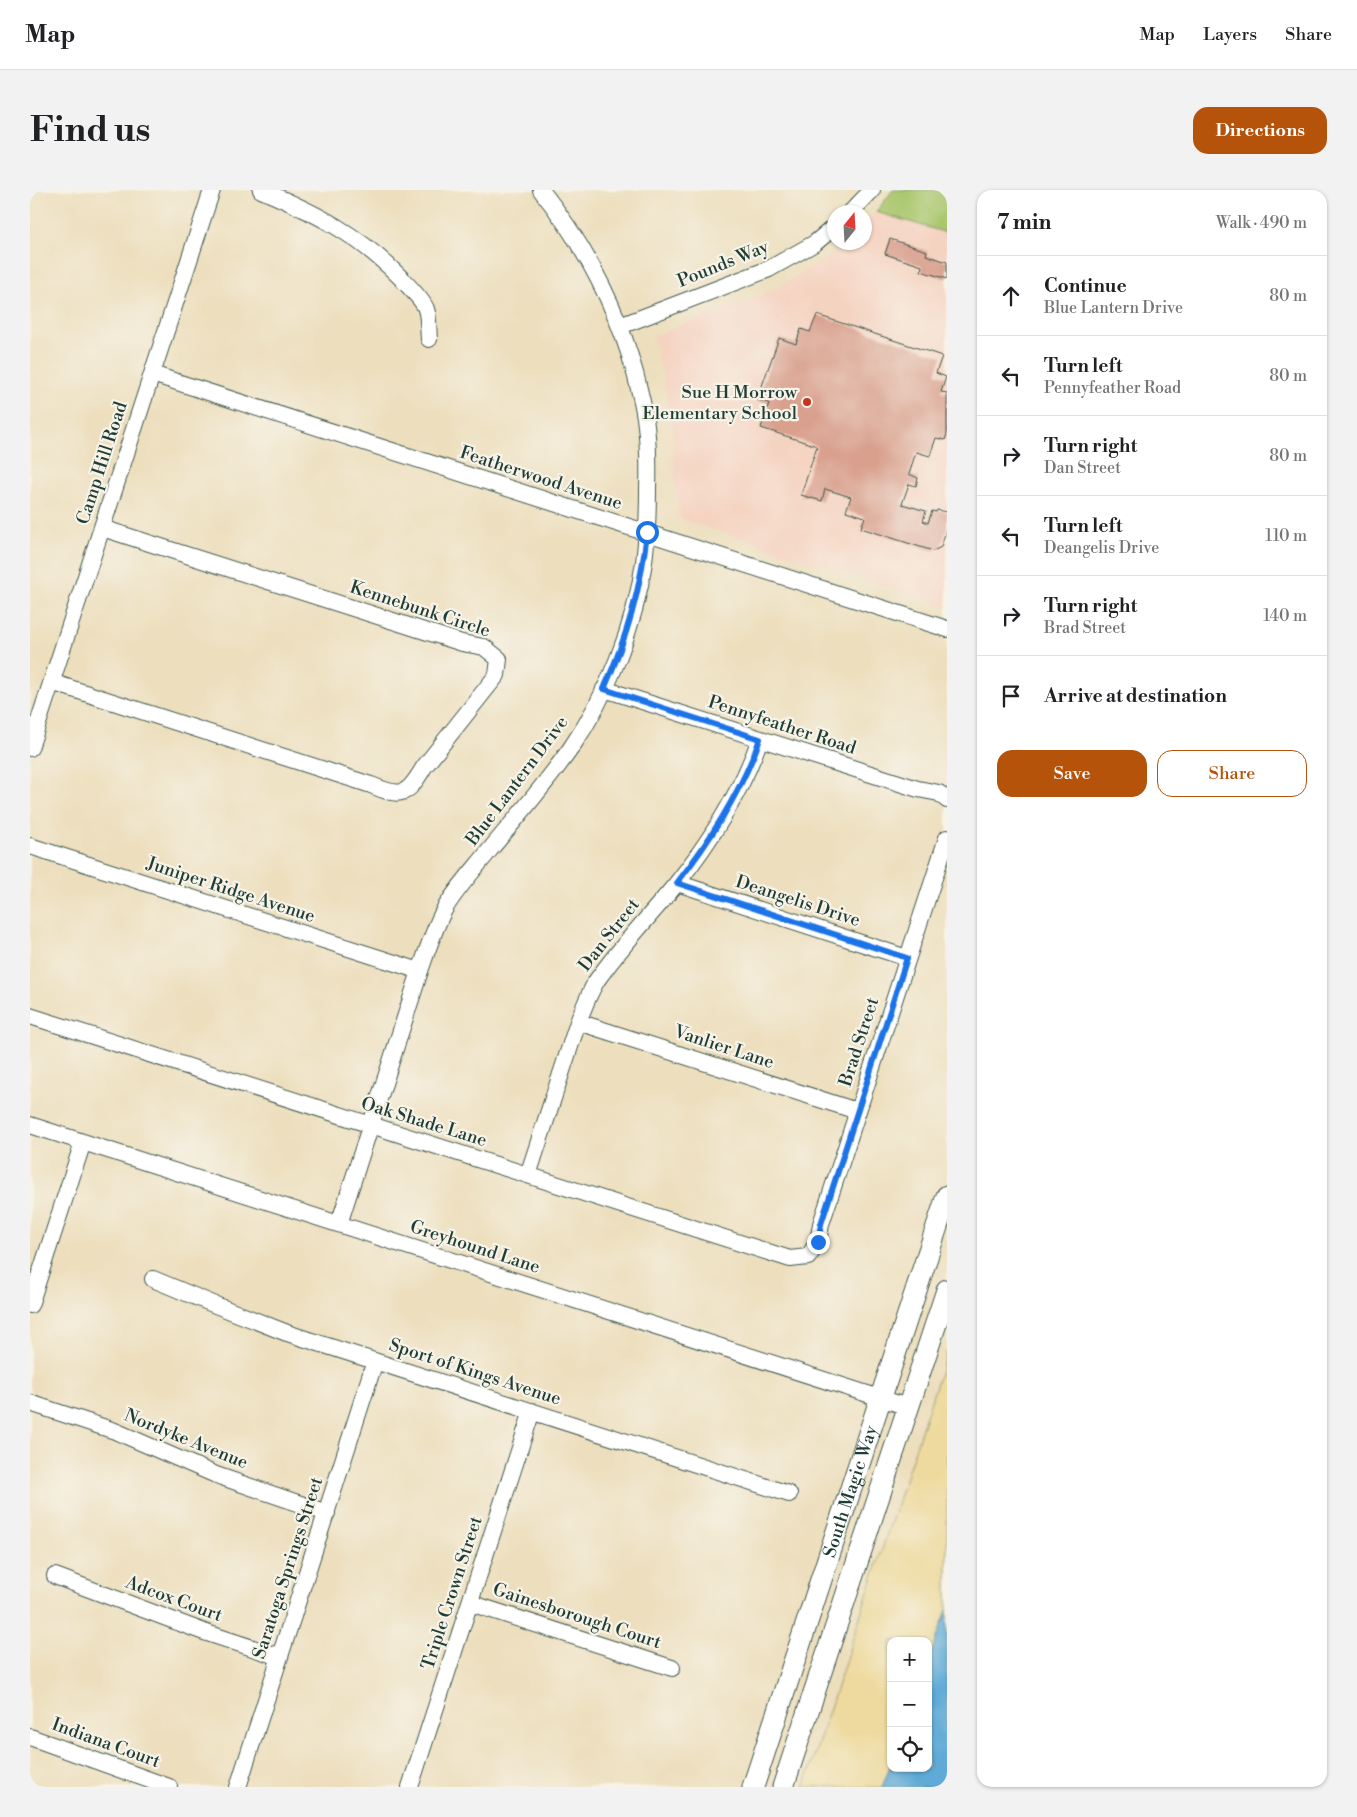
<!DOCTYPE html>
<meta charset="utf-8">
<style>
:root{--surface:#fff;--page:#f2f2f2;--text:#202124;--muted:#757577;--line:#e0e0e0;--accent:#b45309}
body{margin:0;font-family:"Libre Bodoni",serif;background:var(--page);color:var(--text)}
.controls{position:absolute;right:15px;bottom:15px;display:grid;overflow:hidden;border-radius:10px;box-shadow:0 1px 4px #0004}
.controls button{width:45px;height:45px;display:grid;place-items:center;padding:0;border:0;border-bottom:1px solid var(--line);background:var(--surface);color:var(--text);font:25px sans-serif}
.compass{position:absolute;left:797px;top:15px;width:45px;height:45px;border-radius:50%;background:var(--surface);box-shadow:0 1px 4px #0004;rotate:18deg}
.stop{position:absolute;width:15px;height:15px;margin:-11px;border:4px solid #1a73e8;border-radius:50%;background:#fff}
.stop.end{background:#1a73e8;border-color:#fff;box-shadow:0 1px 5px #0008}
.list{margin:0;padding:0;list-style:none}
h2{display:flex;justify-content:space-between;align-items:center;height:65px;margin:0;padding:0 20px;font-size:21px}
h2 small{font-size:16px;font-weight:400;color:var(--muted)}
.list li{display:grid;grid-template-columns:32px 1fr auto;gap:15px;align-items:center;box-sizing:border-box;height:80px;padding:0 20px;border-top:1px solid var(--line)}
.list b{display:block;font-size:19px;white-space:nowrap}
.list p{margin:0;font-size:16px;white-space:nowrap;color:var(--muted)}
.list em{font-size:16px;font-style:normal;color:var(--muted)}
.actions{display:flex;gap:10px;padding:15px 20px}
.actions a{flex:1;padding:11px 0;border:1px solid var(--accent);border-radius:15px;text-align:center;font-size:18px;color:var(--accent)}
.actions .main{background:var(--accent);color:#fff}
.icon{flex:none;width:28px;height:28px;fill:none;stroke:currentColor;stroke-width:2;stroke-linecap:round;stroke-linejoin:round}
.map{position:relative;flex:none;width:917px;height:1597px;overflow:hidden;border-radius:15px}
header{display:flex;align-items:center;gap:30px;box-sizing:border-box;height:70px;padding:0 25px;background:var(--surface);border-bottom:1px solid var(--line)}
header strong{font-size:24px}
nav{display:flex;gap:28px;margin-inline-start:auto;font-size:18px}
.intro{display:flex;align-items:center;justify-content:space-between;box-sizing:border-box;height:120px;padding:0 30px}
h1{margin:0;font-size:35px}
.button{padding:12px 22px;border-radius:15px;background:var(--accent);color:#fff;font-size:18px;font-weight:700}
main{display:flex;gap:30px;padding:0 30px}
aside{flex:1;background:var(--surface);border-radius:15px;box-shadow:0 1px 4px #0004}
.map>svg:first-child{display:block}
.built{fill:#f5d3c1}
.green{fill:#aac76e;stroke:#648251}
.sand{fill:#eeda9e;stroke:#868c69}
.water{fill:#5eaad7;stroke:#3e7486}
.building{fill:#d9a08e}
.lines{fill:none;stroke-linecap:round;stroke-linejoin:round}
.minor-casing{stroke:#3e5549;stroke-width:18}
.tertiary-casing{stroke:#3e5549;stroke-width:23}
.minor{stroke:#fff;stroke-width:16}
.tertiary{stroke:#fff;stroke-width:21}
.route{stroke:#1a73e8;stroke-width:6}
.poi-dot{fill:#c8321e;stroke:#f7f3e8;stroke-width:2}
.labels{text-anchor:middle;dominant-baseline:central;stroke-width:4.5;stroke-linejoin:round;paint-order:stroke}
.street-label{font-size:18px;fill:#1f3d34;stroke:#f7f3e8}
.poi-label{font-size:18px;fill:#1f3d34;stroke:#f7f3e8;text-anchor:end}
</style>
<header>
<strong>Map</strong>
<nav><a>Map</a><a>Layers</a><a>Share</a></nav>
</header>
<div class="intro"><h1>Find us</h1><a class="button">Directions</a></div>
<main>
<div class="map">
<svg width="917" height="1597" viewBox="0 0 917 1597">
<rect width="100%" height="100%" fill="#f7f3e8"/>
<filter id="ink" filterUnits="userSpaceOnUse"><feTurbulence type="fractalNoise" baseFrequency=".02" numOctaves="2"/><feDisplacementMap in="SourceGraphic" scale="10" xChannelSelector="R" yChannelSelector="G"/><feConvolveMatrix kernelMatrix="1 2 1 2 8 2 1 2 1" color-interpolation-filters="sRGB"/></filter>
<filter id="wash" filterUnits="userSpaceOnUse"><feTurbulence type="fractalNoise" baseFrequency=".0096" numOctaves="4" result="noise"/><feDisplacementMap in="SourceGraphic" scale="20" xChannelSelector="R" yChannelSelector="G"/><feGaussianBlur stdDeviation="1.12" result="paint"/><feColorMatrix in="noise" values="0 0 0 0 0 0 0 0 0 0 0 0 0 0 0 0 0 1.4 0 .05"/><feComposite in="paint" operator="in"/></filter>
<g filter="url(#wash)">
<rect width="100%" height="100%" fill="#eddfbe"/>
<path class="built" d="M846,22L917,43V417L649,328L645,296L642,236L633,188L622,146L727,107L754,93L798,67L814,53L834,52L835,33Z"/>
<path class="green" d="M863,0H917V43L846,22Z"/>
<path class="sand" d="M917,1162V1420L898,1472V1451H861V1574L852,1597H774Z"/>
<path class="water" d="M917,1420V1597H852L861,1574V1578H898V1472Z"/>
<g id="blocks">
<path class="building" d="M860,49L897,61L896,65L917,72V89L891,81L892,76L855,64Z
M787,125L912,166L906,183L916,187L911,202L917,203V244L915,250L906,248L900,266L886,262L879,284L888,288L886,296L879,294L872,314L896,321L893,331L898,333L902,321L906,322L907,320L917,322V337L911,357L903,361L831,338L835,327L816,321L821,307L795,299L792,311L771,305L787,256L731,238L739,213L727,210L749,148L766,154L771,139L780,142Z"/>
</g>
</g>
<g filter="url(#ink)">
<use href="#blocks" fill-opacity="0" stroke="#3e5549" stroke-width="1"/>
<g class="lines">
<g class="minor-casing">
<path id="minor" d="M231,0C288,24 328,44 372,89C378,96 393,110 396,119C399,127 398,140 399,149
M821,22L842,0
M590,136L739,79L785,53L804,37
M122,184L917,439
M21,492L341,595C372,608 377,606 394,577L467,485L469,469L454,457L432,453L72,338
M574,499L888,599L909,603L917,610
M0,558L182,0
M0,656L390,781
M647,693L877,768
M0,826L760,1069L778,1067L788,1052L791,1034L917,648
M548,832L827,921
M0,935L878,1217
M498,985L548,832C554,817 559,803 567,790C591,756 621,725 647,693C682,649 711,602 730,549
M309,1034L390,781C397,761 404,739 414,720C426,699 444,680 459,661C487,627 516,594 541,558C577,506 605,436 614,372C617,348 618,323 618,298C619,267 618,233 610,203C593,128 559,61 511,0
M123,1089L183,1114L257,1143L759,1304
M0,1115L53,952
M0,1213L85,1241L186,1285L297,1323
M25,1386L174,1442L250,1467
M440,1413L642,1478
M0,1547L139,1597
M208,1597L345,1171
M380,1597L502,1221"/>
</g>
<g class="tertiary-casing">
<g id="tertiary">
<path id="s1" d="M723,1597L917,1006"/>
<path d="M753,1597L917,1100"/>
</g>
</g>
<use href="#minor" class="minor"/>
<use href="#tertiary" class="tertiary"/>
</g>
</g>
<g class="lines" filter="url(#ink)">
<path class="route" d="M617,342C611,399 597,447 574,499L730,549C711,602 682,648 647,693L877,768L791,1034L788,1052"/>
</g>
<circle class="poi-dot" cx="777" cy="212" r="5"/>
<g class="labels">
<g class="street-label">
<text transform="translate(693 74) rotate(-22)">Pounds Way</text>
<text transform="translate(72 273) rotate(-72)">Camp Hill Road</text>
<text transform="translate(511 288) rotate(18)">Featherwood Avenue</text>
<text transform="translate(390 419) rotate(18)">Kennebunk Circle</text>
<text transform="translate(752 535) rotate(18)">Pennyfeather Road</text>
<text transform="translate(487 591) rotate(-53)">Blue Lantern Drive</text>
<text transform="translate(201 700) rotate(18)">Juniper Ridge Avenue</text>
<text transform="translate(768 711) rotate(18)">Deangelis Drive</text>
<text transform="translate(579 745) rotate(-52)">Dan Street</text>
<text transform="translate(829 852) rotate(-72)">Brad Street</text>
<text transform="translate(694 857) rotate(18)">Vanlier Lane</text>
<text transform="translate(394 932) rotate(17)">Oak Shade Lane</text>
<text transform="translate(445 1057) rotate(18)">Greyhound Lane</text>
<text transform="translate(445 1182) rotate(18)">Sport of Kings Avenue</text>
<text transform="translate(156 1249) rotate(22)">Nordyke Avenue</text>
<text stroke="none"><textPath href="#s1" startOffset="311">South Magic Way</textPath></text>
<text transform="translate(258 1378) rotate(-72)">Saratoga Springs Street</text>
<text transform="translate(422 1403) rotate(-72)">Triple Crown Street</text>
<text transform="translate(144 1409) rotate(20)">Adcox Court</text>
<text transform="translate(547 1426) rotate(18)">Gainesborough Court</text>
<text transform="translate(76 1553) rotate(20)">Indiana Court</text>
</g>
<g class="poi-label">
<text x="767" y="202">Sue H Morrow<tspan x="767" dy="21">Elementary School</tspan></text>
</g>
</g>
</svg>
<div class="controls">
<button>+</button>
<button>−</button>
<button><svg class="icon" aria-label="locate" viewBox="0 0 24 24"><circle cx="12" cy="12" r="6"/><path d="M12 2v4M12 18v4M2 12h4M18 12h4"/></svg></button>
</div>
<svg class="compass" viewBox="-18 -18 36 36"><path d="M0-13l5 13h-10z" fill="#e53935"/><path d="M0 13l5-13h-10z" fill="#757577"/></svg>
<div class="stop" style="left:617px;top:342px"></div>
<div class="stop end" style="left:788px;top:1052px"></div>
</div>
<aside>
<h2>7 min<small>Walk · 490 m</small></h2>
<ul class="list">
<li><svg class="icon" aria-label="ahead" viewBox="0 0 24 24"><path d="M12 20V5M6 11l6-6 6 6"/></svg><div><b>Continue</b><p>Blue Lantern Drive</p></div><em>80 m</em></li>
<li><svg class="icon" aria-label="left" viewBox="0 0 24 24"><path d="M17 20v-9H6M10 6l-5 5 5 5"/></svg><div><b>Turn left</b><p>Pennyfeather Road</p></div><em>80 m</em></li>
<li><svg class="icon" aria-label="right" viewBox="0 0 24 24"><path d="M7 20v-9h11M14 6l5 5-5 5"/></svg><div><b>Turn right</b><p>Dan Street</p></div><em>80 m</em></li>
<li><svg class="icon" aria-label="left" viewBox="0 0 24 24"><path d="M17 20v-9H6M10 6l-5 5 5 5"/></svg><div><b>Turn left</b><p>Deangelis Drive</p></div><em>110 m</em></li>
<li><svg class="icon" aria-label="right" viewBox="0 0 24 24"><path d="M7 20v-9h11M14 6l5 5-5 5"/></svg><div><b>Turn right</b><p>Brad Street</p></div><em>140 m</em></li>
<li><svg class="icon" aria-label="arrive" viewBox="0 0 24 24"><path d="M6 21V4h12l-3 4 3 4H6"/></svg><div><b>Arrive at destination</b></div></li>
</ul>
<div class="actions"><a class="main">Save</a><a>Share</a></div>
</aside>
</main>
